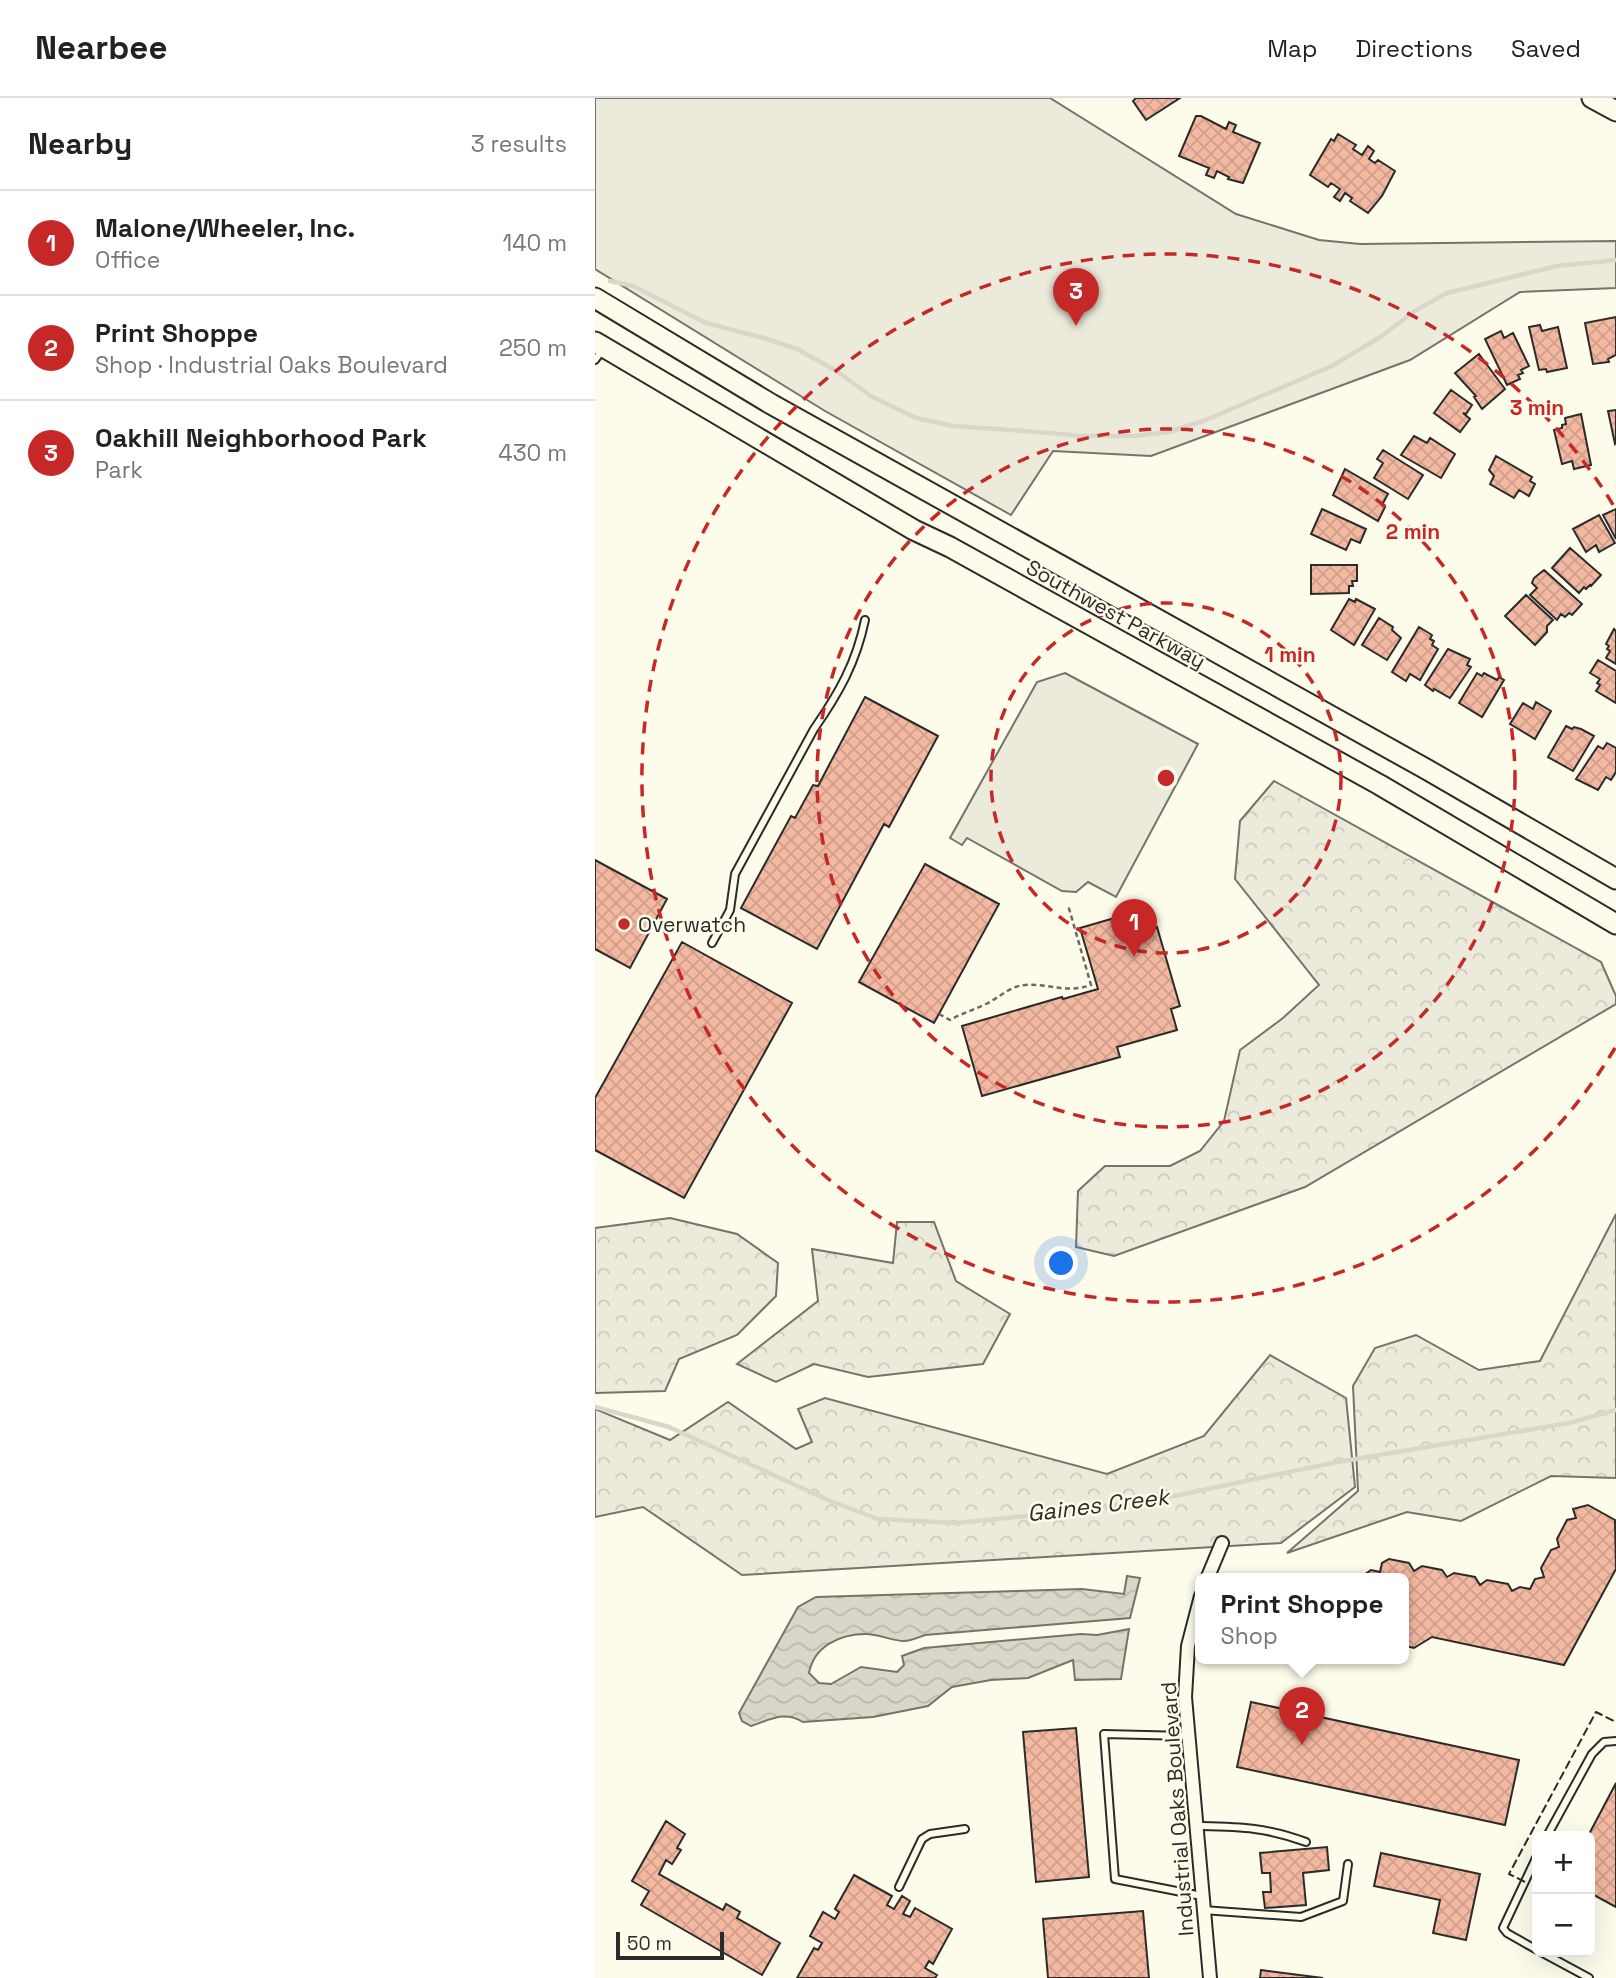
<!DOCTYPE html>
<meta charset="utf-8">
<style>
:root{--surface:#fff;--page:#f6f6f6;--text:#222;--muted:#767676;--line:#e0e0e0;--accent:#c62828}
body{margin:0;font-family:"Space Grotesk",sans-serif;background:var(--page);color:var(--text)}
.controls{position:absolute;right:21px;bottom:21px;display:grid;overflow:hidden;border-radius:10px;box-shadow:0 7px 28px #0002}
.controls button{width:63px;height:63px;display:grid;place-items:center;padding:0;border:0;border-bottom:2px solid var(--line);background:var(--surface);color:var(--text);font:35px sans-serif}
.scale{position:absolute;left:21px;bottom:18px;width:108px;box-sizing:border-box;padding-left:7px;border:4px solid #2b2b2b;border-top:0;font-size:19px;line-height:24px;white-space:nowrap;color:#2b2b2b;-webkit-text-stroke:5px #fdfbea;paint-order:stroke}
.you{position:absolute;left:467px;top:1166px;width:24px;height:24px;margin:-18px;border:5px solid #fff;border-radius:50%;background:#1a73e8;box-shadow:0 0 0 10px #1a73e833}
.badge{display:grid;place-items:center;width:46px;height:46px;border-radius:50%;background:var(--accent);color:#fff;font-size:23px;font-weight:700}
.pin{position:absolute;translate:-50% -58px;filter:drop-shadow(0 2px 4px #0008)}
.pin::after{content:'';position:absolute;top:37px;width:24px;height:21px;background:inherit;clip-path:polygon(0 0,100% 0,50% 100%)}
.popup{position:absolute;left:600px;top:1475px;width:214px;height:91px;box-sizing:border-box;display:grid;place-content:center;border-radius:10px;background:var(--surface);filter:drop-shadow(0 2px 5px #0005);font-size:23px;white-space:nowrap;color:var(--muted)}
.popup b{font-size:26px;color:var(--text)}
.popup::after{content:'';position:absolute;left:50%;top:100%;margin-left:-14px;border:14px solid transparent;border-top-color:var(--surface)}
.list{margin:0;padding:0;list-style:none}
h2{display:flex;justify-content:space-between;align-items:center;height:91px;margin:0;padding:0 28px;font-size:30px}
h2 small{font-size:23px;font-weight:400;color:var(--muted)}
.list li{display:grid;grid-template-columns:46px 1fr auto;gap:21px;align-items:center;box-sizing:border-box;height:105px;padding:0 28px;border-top:2px solid var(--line)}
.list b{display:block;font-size:26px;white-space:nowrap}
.list p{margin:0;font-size:23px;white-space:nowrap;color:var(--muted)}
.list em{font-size:23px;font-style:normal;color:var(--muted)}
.map{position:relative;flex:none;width:1021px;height:1880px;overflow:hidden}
header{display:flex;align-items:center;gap:42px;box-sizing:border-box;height:98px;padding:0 35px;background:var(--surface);border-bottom:2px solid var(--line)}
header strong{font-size:33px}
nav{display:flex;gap:38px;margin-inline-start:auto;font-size:24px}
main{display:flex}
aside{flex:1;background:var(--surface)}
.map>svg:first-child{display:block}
.green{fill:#ecebdb;stroke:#74746e;stroke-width:2}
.forest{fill:url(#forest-crowns);stroke:#74746e;stroke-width:2}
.parking{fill:#eceadb;stroke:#74746e;stroke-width:2}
.water{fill:url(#water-waves);stroke:#74746e;stroke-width:2}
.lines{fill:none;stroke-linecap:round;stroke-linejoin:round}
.stream{stroke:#d8d7c9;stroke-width:4.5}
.building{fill:url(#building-cross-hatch);stroke:#2b2b2b;stroke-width:2}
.lane-casing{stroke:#2b2b2b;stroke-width:10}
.street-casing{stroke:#2b2b2b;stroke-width:16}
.secondary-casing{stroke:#2b2b2b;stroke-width:23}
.path{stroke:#6a6964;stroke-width:2.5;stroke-dasharray:5 3.5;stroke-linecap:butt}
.lane{stroke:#fdfbea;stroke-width:6}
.street{stroke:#fdfbea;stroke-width:12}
.secondary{stroke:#fdfbea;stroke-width:19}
.fence{stroke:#2b2b2b;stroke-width:2;stroke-dasharray:9 3.5;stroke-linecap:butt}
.ring{fill:none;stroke:#c62828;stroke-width:3.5;stroke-dasharray:12 9}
.poi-dot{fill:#c62828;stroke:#fdfbea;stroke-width:2.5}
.labels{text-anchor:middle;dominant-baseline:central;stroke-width:5;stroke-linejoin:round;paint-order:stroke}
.street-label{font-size:21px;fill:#2b2b2b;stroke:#fdfbea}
.poi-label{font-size:21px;fill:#2b2b2b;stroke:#fdfbea;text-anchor:start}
.water-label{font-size:23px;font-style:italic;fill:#2b2b2b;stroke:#fdfbea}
.centre{fill:#c62828;stroke:#fdfbea;stroke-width:3.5}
.ring-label{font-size:21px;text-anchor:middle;font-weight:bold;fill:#c62828;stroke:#fdfbea;stroke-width:5;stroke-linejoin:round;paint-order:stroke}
</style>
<header>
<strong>Nearbee</strong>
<nav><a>Map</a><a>Directions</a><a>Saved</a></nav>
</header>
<main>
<aside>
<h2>Nearby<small>3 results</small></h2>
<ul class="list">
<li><span class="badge">1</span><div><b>Malone/Wheeler, Inc.</b><p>Office</p></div><em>140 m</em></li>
<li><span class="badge">2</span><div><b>Print Shoppe</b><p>Shop · Industrial Oaks Boulevard</p></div><em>250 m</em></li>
<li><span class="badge">3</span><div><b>Oakhill Neighborhood Park</b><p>Park</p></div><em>430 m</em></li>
</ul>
</aside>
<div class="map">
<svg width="1021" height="1880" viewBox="0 0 1021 1880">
<defs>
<pattern id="forest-crowns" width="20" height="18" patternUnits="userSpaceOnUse" patternTransform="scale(1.75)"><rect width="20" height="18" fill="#ecebdb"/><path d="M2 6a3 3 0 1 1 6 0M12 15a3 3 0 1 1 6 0" fill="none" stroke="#cbcabc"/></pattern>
<pattern id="water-waves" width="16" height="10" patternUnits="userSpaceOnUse" patternTransform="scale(1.75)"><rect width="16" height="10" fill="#d8d7c9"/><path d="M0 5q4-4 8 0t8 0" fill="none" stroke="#bab9ad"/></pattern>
<pattern id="building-cross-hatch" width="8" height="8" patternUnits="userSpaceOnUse" patternTransform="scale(1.75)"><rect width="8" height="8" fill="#f2b8a0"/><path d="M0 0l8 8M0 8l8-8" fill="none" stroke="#d09e8a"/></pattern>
</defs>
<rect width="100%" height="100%" fill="#fdfbea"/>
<path class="green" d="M0,0H455L641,116L724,142L765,146L1021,143V190L925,194L815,262L556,358L458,353L416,417L230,313L0,171Z"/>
<path class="forest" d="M679,683L1006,864L1021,898V906L710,1089L519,1158L481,1149L483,1093L510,1068H575L605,1053L629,1023L645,952L688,920L724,887L640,781L645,723Z
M1021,1116V1380L956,1378L866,1423L812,1414L692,1455L763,1393L758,1288L780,1250L821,1237L884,1272L945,1263Z
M75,1120L142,1136L183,1165L181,1198L142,1237L84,1261L70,1293L0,1295V1130Z
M302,1124H339L361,1183L415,1216L388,1266L273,1279L219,1266L181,1284L142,1266L223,1203L217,1151L298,1165Z
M675,1257L751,1300L760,1389L686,1445L147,1477L48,1409L0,1419V1311L75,1342L133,1304L201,1351L217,1344L203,1311L230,1300L512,1376L609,1338Z"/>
<path class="parking" d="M470,575L603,646L521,799L493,784L481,794L467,793L372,740L367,747L355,740L442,584Z"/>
<path class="water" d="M532,1478L545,1480L535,1520L330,1537C324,1539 316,1543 309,1543C297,1543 284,1536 271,1536C245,1536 219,1548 214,1575L224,1585L236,1586L266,1569L302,1574L309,1567L307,1558L329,1550L486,1536L502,1537L534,1531L526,1581L480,1582L478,1562L433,1580L396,1582L357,1589L333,1608L278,1619L208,1624C189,1612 175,1622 156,1628L147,1623L144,1615L203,1509L221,1499L487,1491L529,1496Z"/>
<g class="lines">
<path class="stream" d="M15,183L38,188L111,225L169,240L202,251L240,272L276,298L321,320L358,328L430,333L487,338H539L574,334L608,323L737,268L787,238L821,212L852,195L962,168L1021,162
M0,1309L74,1329L233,1402L283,1421L362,1425L470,1414L584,1397L737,1365L974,1325L1021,1312"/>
</g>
<path class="building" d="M541,0H585L551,22L538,3Z
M601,18H606L631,31L634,24L641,27L638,34L665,45L648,85L633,81L634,79L622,73L619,80L611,77L614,70L584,58Z
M743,36L761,47L758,51L767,57L773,48L779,53L774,61L780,65L783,62L800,73L787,98L773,115L755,103L757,100L750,95L745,103L739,99L745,91L736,85L733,89L715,77L736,41L739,43Z
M1021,219V257L1013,261L1014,264L998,266L990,225Z
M945,227L947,233L963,229L972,270L952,274L951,271L944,272L934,229Z
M906,233L909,240L918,235L934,268L926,272L928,275L923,277L925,281L912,287L890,241Z
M884,256L910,291L887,311L879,299L881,298L860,275Z
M856,292L877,307L871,316L868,315L875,321L865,334L839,315Z
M1021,312V345L1020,346L1013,313Z
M986,316L996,367L979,371L977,363L967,366L959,332L967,330V327L971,326L970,320Z
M819,338L832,345L835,340L860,356L846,380L806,357Z
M788,352L828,377L813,401L779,380L788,365L782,361Z
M901,358L937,379L935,383L940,386L934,398L924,392L919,400L895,386L899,378L894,372Z
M750,371L793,396L787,407L790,409L783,423L738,397Z
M727,411L771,431L765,445L756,441L751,452L716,436Z
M1021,411V441L1008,417Z
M1004,417L1020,445L1004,454L1001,447L991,454L978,431Z
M975,450L1006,477L996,488L995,487L991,491L989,489L984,495L957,470Z
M716,467H762V483H757L758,488H754V495L716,496Z
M949,472L987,506L977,517L974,515L970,519L966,516L962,522L935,497L942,490L937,485L939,480Z
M931,497L958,522L952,528V534L940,547L910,518Z
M754,501L760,504L761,501L780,511L759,547L736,532Z
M784,520L798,529L797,532L806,540L792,562L767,547Z
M824,529L837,537L835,541L839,543L837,547L843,551L825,582L815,576L811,583L797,574Z
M1019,531L1021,533V566L1011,560L1015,553L1012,551L1014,548L1011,546Z
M853,551L875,561L872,567L876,569L855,600L839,591L838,593L830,587Z
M1003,562L1021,573V605L1001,593L1005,587L1002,585L1005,581L995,575Z
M882,575L887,578L889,575L902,582L904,579L909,582L887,619L864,605Z
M270,599L343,638L294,729L289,726L222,851L146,810L196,718L200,720L218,687L223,688Z
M941,604L956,613L940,641L915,626L928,605L938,611Z
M971,628L977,631L979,629L986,631L999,638L978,673L953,659Z
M1012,645L1021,650V674L1016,682L1011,679L1003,692L981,681L1003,648L1008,651Z
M0,762L72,801L35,870L0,851Z
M330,766L404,806L339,925L264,884Z
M547,812V814L555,812L560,830L562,829L585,908L576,911L582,932L522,949L525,959L387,998L367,928L467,899L468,901L503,891L485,830Z
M87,844L197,905L89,1100L0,1052V1000Z
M993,1407L1020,1422L1021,1471L969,1567L837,1539L819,1550L810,1548L808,1481H769V1477L776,1472L785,1474L787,1465L794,1461L814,1465L819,1473L827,1468L847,1472L852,1479L859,1475L880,1479L885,1487L892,1482L913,1486L917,1493L925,1489L935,1491L940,1481L949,1479L946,1470L956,1452L964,1449L962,1441L972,1422L981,1420L978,1411Z
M656,1604L924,1662L910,1727L642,1669Z
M481,1630L494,1779L441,1784L428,1634Z
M1021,1685V1809L995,1795V1738H993Z
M71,1723L90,1736L82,1750L86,1752L77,1766L71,1762L64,1776L128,1812L131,1806L145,1814L142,1820L185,1845L167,1877L46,1807L54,1793L37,1783Z
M732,1749L734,1772L708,1775L711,1807L670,1810L668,1794H676L675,1775H667L665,1755Z
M786,1755L885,1776L871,1842L838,1835L845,1802L779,1788Z
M259,1777L297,1798L292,1807L299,1811L307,1798L315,1803L308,1816L315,1819L320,1810L357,1831L338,1866L334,1863L330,1870L342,1877L340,1880H202L219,1850L223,1852L227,1845L215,1838L228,1814L240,1821L244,1814L240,1811Z
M548,1813L554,1880H453L448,1821Z
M666,1872L728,1880H665Z"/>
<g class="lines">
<g class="lane-casing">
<path id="lane" d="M0,262L8,251
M117,845L135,812L140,776L219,631C244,595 261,565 270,522
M593,1638L509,1636L520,1781L607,1798
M602,1728C646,1729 670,1729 711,1744
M952,1738L997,1656L1009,1644L1021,1643
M942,1758L908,1830L912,1835L942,1852
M304,1789L327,1741L335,1736L370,1731
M608,1812L706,1819L748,1803L753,1766
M946,1854L994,1880"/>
</g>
<g class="street-casing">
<path id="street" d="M612,1481L627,1445
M606,1498L593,1548L590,1599L615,1880"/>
</g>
<g class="secondary-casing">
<path id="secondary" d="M997,0L1021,13
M0,200L176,306L831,671L1021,781
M0,244L319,432L355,449L785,687L1021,826"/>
</g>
<path class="path" d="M344,916L355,922C367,915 379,912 391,906C405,899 415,888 430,887C454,885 470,896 496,887L473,807"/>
<use href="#lane" class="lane"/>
<use href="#street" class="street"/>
<use href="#secondary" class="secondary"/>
<path class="fence" d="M930,1784L914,1776L1001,1614L1021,1624
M941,1789H942"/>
</g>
<g class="ring">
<circle cx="571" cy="680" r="175"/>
<circle cx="571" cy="680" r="349"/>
<path d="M1020 950A524 524 0 1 1 1020 410"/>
</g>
<circle class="poi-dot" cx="29" cy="826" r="7"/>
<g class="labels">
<g class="street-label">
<text transform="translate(521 516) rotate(29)">Southwest Parkway</text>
<text transform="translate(582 1711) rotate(-94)">Industrial Oaks Boulevard</text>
</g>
<g class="poi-label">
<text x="43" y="826">Overwatch</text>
</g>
<g class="water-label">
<text transform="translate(503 1407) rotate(-7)">Gaines Creek</text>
</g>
</g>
<circle cx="571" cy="680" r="10" class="centre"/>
<g class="ring-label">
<text x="942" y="317">3 min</text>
<text x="818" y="441">2 min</text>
<text x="695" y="564">1 min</text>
</g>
</svg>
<div class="controls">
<button>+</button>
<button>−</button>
</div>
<div class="scale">50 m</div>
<div class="you"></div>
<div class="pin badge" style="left:539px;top:859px">1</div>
<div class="pin badge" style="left:707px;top:1647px">2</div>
<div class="popup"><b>Print Shoppe</b>Shop</div>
<div class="pin badge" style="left:481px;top:228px">3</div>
</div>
</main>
